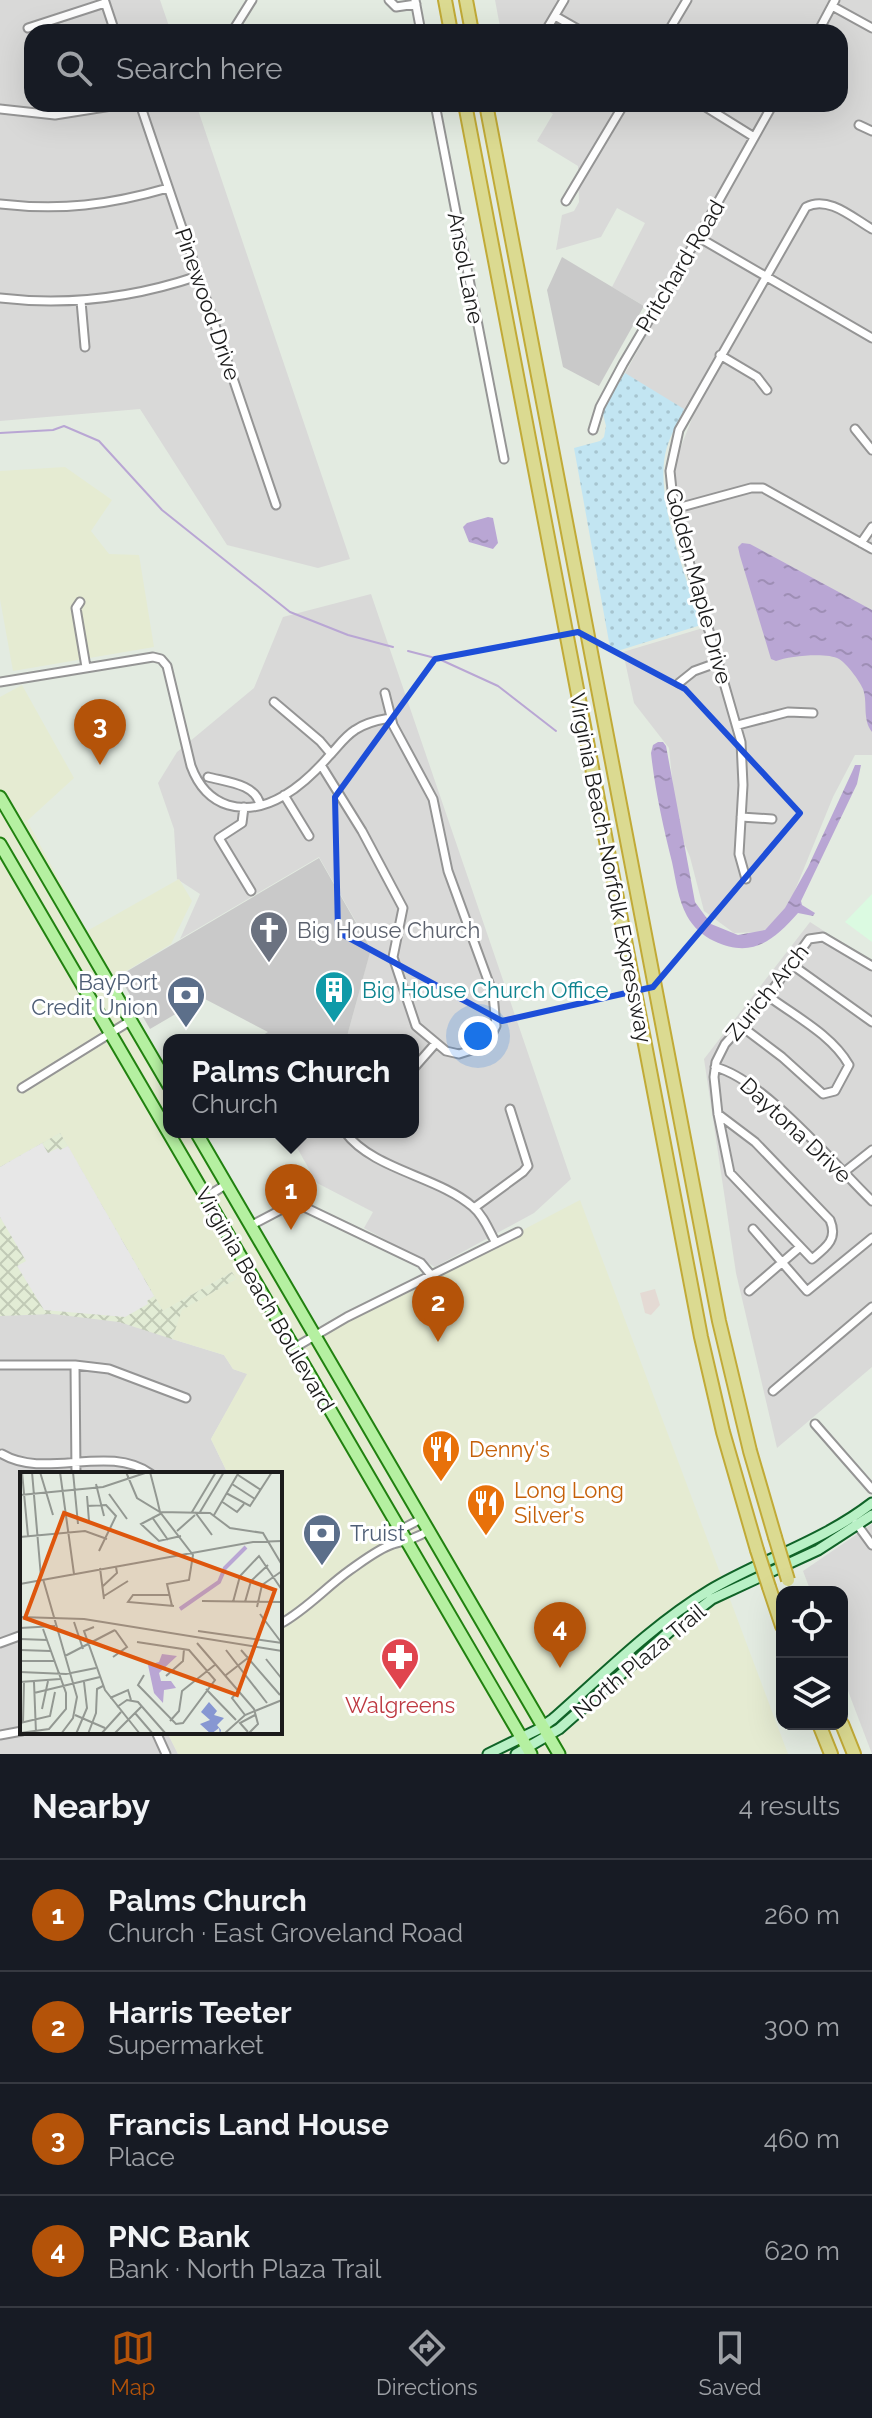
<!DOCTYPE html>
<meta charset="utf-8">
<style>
:root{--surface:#171b24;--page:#20242c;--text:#f1f3f6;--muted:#9ea1a6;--line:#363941;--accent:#b45309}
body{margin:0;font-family:Raleway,sans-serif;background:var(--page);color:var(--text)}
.controls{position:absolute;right:24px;bottom:24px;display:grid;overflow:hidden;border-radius:16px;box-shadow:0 8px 32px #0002}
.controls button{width:72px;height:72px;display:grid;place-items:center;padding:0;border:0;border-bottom:2px solid var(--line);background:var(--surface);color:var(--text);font:40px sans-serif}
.you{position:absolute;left:478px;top:1036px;width:28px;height:28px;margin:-20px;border:6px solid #fff;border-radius:50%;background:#1a73e8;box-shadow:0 0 0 12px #1a73e833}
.badge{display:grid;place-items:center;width:52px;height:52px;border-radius:50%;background:var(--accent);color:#fff;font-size:26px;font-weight:700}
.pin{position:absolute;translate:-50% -66px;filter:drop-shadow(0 2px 4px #0008)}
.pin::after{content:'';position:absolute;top:42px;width:28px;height:24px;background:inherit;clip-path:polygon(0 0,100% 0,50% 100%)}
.popup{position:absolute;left:163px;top:1034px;width:256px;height:104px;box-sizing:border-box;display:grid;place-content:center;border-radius:16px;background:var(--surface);filter:drop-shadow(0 2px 6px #0005);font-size:26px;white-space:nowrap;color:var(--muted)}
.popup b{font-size:30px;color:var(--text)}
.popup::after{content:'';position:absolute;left:50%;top:100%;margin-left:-16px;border:16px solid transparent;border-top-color:var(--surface)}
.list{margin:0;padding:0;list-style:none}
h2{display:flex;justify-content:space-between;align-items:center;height:104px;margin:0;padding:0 32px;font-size:34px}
h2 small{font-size:26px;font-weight:400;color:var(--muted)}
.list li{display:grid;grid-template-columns:52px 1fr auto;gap:24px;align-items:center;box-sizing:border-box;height:112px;padding:0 32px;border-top:2px solid var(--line)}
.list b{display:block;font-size:30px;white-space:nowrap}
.list p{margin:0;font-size:26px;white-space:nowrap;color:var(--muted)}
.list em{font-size:26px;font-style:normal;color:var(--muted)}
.icon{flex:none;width:44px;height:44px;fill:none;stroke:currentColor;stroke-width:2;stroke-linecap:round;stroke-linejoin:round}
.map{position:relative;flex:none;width:872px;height:1754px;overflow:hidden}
.search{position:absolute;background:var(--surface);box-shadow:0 8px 32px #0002;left:24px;right:24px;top:24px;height:88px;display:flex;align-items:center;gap:20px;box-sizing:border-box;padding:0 28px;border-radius:24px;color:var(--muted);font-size:30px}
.sheet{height:552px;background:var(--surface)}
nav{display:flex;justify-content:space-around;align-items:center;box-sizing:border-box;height:112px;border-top:2px solid var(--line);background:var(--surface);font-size:22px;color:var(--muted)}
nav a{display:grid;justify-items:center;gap:4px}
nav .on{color:var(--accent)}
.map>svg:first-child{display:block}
.residential{fill:#d9d9d8}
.commercial{fill:#e5ebd2}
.industrial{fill:#e4dad4}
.education{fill:#dbfae1}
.religious{fill:#c9c9c9}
.military{fill:url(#military-cross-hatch)}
.park{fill:url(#park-dots)}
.parking{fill:#e7e7e7}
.water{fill:url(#water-ripples)}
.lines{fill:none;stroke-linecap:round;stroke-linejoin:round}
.stream{stroke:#b9a6d4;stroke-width:2}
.street-casing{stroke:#959595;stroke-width:11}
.secondary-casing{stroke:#106328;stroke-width:13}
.primary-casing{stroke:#218110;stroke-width:15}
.highway-casing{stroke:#c1aa37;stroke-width:16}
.street{stroke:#fff;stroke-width:7}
.secondary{stroke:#b9f1c6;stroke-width:9}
.primary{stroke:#b5f0a1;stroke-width:11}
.highway{stroke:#dbda91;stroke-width:12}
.highway-bridge-casing{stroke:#c1aa37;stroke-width:16;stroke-linecap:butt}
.highway-bridge{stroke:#dbda91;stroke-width:12}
.marked{fill:none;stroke:#1d4ed8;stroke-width:6;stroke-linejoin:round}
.labels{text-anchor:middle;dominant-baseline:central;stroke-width:6;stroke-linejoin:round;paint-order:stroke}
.street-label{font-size:22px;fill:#1b1b1b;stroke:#fff}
.worship-label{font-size:22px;fill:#5b616d;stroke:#fff;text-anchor:start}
.service-label{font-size:22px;fill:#4e5e75;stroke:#fff;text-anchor:end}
.culture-label{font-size:22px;fill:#0d838f;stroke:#fff;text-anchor:start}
.food-label{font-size:22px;fill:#c56008;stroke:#fff;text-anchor:start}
.health-label{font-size:22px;fill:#be3a42;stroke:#fff}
.inset-river{fill:none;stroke:#b9a6d4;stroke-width:4}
.inset-road{fill:none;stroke:#939892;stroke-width:2}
.view{fill:#de560d;fill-opacity:0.15;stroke:#de560d;stroke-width:4}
.inset-edge{fill:none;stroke:#1b1b1b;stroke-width:4}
</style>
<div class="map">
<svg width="872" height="1754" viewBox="0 0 872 1754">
<defs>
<pattern id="military-cross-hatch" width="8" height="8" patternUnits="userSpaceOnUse" patternTransform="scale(2)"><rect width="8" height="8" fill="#e2ecd5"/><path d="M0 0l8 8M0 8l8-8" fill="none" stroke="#c1cab6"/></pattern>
<pattern id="park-dots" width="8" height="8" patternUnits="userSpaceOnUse" patternTransform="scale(2)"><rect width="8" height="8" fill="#c2e5f2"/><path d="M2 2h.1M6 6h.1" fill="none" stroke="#a6c4cf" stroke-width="1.8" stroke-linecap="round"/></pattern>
<pattern id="water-ripples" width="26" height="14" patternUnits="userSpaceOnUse" patternTransform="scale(2)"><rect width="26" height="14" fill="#b9a6d4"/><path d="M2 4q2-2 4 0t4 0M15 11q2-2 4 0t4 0" fill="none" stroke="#9e8eb5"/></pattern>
</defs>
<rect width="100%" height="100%" fill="#e3ebe1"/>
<path class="residential" d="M0,0H160L171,32H32V104H196L350,559L318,568L227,545L140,409L0,421Z
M495,0H872V755H855L833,797L789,905L763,932L734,933L704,911L690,857L677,826L669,748L634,703L623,652L713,625L675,490V462L693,416L623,377L658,314L612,287L645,223L617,208L601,237L556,250L562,215L574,211L579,202L578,166L537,141L553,114L537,104H840V32H501Z
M371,594L571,1179L534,1213L435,1267L364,1228L373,1212L317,1183L288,1132H413V1040H346L371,948L319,857L180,939L200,894L177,879L174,829L158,783L177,752L254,688L283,617Z
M810,922L872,962V1367L777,1448L736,1273L704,1059Z
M60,1133L163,1311L172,1339L224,1355L233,1369L248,1374L211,1439L228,1474H22V1732H167L178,1754H0V1167Z
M872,1524V1754L842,1675V1592H811L803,1571Z"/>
<path class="commercial" d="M65,467L112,500L91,531L109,554L139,555L154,647L13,671L0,599V471Z
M22,685L74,778L27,821L87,931L179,879L192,901L171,944L113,979L169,1081V1132H197L311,1341L580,1200L788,1754H178L167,1732H280V1474H228L211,1439L247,1374L233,1369L224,1355L172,1339L181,1310L236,1279L232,1272L163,1311L60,1133L0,1167V697Z"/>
<path class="industrial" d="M655,1289L660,1305L651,1315L645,1313L640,1293Z"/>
<path class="education" d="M872,894V942L845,922Z"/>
<path class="religious" d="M562,257L644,306L599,386L563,367L547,290Z
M319,858L371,949L346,1040H255L268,1032L203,998L150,1029L119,976Z"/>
<path class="military" d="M60,1133L163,1311L232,1272L236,1279L182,1310L172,1339L119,1322L53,1314L0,1316V1167Z"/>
<path class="park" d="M625,373L684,409C677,424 668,439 665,455C656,503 687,578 701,625L611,653L574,448L600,441L604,437L606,426L602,410Z"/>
<path class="parking" d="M42,1143L48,1153L58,1148L60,1150L68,1146L154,1296L147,1301L148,1304L125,1317L44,1310L17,1266L26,1261L0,1217V1167Z"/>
<path class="water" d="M488,517L493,518L498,543L493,549L469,542L463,527L467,523Z
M742,543L750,544L872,610V732C862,719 868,703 863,689C859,680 847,664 839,659C827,652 789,656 776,661L771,659L740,556L738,547Z
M658,742H663L666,746L695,902L711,924L738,935L765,930L785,908L808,867L852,772L855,765H861L857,784L801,901L802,905L815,913L813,916L798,913C773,941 752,959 714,941C703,936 693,927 687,916C678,899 676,881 672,862C663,826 655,790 651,753L653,745Z"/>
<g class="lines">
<path class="stream" d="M0,433L53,430L64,426L99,441L162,510L290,612L348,635L393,647
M408,651L439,659L498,686L556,731"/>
<g class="street-casing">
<path id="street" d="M389,0L396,7L416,4
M415,0L421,32
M105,2L115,32
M832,6L872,28
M555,16L583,32
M28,28L105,3
M232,32L252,0
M545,32L564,0
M668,32L687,0
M818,32L835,0
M140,104L276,505
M435,104L504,459
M701,104L754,137
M0,109L55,115L124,104
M859,125L872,131
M566,201L624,104
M0,204C61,211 109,205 168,188
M698,237L872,338
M0,298C68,306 133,298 198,276
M81,301L85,347
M720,355L757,377L767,390
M855,429L872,450
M593,430L600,407L623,364L704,227L773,104
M674,509L751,488H763L872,549
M861,543L872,527
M80,602L76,608L86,667
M0,682L153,657L161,659L167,666L191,766C198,785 209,799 228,805C267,817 305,784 329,756C338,747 344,737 355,730C365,723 378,720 390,718
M679,683L694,671L719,662
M274,702L320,741L331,754
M738,725L788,712L813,713
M321,765L362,831L403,908L393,957L416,1026L446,1051L459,1054L478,1048L489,1040L496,1026L493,994L448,871L433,799L393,725L385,693
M208,777C227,782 256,784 260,805
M284,795L309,836
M244,807L242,823L219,838L251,891
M741,817L772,819
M746,879L739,854L743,785L741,742L674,509L670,471L679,430L806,207C828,195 853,218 872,229
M791,964L872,1022
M741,1026L782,1057L823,1094L835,1091L849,1065C832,1035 795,1016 768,996
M715,1067C763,1079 834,1164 872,1201
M413,1069L435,1044
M22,1088L130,1021
M718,1114L755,1142L830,1220C838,1239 827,1247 812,1259L730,1173L718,1114L714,1077L716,1062L725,1044L768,996L809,939L823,937L872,966
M345,1132C373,1170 438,1176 473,1207C484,1216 489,1231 496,1243
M843,1173L872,1150
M206,1197L227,1184
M474,1208L523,1172L528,1166L510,1109
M250,1226L290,1205L298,1204L421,1263L431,1275
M753,1229L807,1291L872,1238
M749,1291L800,1247
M294,1348L347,1317L518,1232
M0,1365H75L109,1369L186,1398
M75,1365L76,1474
M773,1391L872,1307
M815,1424L872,1489
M2,1454C46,1480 108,1443 151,1474
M856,1523L872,1545
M392,1544L400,1530L421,1519
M280,1624C306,1610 326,1587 350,1570C363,1561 378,1549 393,1544C408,1540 414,1539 428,1531
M0,1643L22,1635
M156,1732L166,1754
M0,1735L22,1731"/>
</g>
<g class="secondary-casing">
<path id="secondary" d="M488,1754L539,1729L553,1719C603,1675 652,1625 710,1590C763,1559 823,1541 872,1503
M516,1754L559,1729L669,1632L712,1599L818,1550L872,1515"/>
</g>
<g class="primary-casing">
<path id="primary" d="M0,797L169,1086
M0,844L531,1754
M196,1132L559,1754"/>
</g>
<g class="highway-casing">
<path id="highway" d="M445,0L451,32
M466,0L472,32
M465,104L701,1337L723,1432L757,1550
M486,104L719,1321L750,1451L775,1537
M769,1587L782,1626
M819,1724L831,1754
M842,1724L854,1754"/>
</g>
<use href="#street" class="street"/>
<use href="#secondary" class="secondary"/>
<use href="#primary" class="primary"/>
<use href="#highway" class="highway"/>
<g class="highway-bridge-casing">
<path id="highway-bridge" d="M775,1537L788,1580
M757,1550L769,1587"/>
</g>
<use href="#highway-bridge" class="highway-bridge"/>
</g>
<path class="marked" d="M578,632L685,689L800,813L653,987L502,1021L338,932L335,797L435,659Z"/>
<defs>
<g id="church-pin" transform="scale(2)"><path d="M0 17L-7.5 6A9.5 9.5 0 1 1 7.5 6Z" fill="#6b7280" stroke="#fff"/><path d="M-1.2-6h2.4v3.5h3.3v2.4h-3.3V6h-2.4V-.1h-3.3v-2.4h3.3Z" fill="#fff"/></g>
<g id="building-pin" transform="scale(2)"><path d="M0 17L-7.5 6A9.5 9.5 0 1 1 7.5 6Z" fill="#0f9aa8" stroke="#fff"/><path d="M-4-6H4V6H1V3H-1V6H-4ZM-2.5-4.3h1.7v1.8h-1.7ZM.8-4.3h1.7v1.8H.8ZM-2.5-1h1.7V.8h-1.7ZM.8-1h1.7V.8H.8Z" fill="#fff"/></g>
<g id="bank-pin" transform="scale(2)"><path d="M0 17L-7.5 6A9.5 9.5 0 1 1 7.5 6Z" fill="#5c6f8a" stroke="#fff"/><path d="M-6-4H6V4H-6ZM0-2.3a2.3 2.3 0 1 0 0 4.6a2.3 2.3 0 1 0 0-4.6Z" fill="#fff"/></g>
<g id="restaurant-pin" transform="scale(2)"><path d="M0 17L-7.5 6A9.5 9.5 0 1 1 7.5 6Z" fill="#e8710a" stroke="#fff"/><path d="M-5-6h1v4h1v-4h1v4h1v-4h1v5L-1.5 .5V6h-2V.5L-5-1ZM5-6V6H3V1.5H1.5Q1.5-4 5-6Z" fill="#fff"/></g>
<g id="pharmacy-pin" transform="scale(2)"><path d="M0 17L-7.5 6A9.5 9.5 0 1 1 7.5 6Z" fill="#e0444e" stroke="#fff"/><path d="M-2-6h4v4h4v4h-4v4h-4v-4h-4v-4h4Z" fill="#fff"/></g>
</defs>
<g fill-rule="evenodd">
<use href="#church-pin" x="269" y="930"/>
<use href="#building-pin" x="334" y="990"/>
<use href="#bank-pin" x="186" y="995"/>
<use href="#restaurant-pin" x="441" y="1449"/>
<use href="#restaurant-pin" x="486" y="1503"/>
<use href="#bank-pin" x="322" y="1533"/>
<use href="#pharmacy-pin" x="400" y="1657"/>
</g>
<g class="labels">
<g class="street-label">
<text transform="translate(680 266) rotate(-59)">Pritchard Road</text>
<text transform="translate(466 268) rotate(79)">Ansol Lane</text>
<text transform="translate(208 304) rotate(71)">Pinewood Drive</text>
<text transform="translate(699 586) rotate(75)">Golden Maple Drive</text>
<text transform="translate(611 868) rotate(79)">Virginia Beach-Norfolk Expressway</text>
<text transform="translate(767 992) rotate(-51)">Zurich Arch</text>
<text transform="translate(796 1130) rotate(43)">Daytona Drive</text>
<text transform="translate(265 1299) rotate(60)">Virginia Beach Boulevard</text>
<text transform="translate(639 1661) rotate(-40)">North Plaza Trail</text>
</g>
<g class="worship-label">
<text x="297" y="930">Big House Church</text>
</g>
<g class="service-label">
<text x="158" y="982">BayPort<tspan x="158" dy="25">Credit Union</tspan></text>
<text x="350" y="1533" text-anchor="start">Truist</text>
</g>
<g class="culture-label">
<text x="362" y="990">Big House Church Office</text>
</g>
<g class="food-label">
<text x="469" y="1449">Denny's</text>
<text x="514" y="1490">Long Long<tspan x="514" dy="25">Silver's</tspan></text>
</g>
<g class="health-label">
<text x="400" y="1705">Walgreens</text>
</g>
</g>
<g transform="translate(20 1472)">
<rect width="262" height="262" fill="#e3ebe1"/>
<path d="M189,230L197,239L194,243L204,246L197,253L201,258L200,262L199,256L191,262L180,252L190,248L181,240Z" fill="#8797d2"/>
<path d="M142,182L157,184L139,201L141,209H151L156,216L144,218L143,231L134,221L128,193L139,190Z" fill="#b9a6d4"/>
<path class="inset-river" d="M160,137L199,110L205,96L226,75"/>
<path class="inset-road" d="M2,0L8,64M12,0L21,105M20,0L33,43M40,0L54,102M53,0L58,52M106,0L117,26L140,40L190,41L210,56L243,61L262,93M130,0L137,27M218,3L241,18M76,12L84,44M212,12L235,27M206,21L230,34L252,0M89,22L107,47M0,23L83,15L128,0M67,24L69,49M137,27L140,40L173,83L169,108L147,112L152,134M201,29L217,40L224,32M67,34L86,33L96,44L79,79M172,40L196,0M175,40L192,63M180,40L204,0M142,41L121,52L139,69L161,64M194,43L219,0M132,45L148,68M157,59L175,43M0,65L65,59L87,67M80,96L84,127M23,107L57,225L53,246L41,262M0,112L233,70L262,69M83,114L97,101L96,95M149,123H113L108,130L154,134M84,124L108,109M182,129L262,130M213,130L220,104L239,84L262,118M225,130L231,109L248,93M237,135L242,113L262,99M240,142L261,170M0,145L64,147L262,179M54,150L63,177M74,155L64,159L85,218L120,262M0,156L35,154M178,159L262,171M0,167L27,168M117,170L169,178L195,208L163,251L156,252L118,213L124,203M177,171L234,237L238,252L228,262M0,178L30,179M206,178L247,231M221,178L260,223M45,184L95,158M93,185L107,175L95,158M246,187L262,207M0,189H34M0,200L46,202L76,196M206,203L229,185M146,204L163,189L164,177M0,210L40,207M14,210L16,261M186,217L216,248M218,219L212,226L225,243M14,221L80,205M90,226L108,218L111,228M97,235L107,228L118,230L146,262M22,237L28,209M115,241L133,262M55,243L85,256M150,249L159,239L162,219L196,192M0,251L30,244L35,220M3,251L4,210M228,260L220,251L235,243M0,261L29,257L46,237V221L23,157M56,262L67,236L64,210M68,262L76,241L77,217L83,214M81,262L101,240M94,262L122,234M204,262L225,243L262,228"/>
<path class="view" d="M44,41L255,118L217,223L5,146Z"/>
<rect width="262" height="262" class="inset-edge"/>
</g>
</svg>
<div class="controls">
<button><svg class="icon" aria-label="locate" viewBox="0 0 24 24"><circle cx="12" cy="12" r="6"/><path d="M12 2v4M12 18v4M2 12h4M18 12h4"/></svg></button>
<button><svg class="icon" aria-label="layers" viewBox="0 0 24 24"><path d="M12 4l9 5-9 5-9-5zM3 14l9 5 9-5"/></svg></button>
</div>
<div class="you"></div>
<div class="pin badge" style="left:291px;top:1230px">1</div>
<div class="popup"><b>Palms Church</b>Church</div>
<div class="pin badge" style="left:438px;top:1342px">2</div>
<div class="pin badge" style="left:100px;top:765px">3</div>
<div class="pin badge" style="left:560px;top:1668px">4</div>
<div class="search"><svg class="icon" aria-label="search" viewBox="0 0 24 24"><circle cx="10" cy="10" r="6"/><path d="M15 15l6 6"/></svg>Search here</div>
</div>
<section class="sheet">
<h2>Nearby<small>4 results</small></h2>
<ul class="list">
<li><span class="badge">1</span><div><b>Palms Church</b><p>Church · East Groveland Road</p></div><em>260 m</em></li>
<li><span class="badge">2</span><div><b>Harris Teeter</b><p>Supermarket</p></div><em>300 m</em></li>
<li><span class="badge">3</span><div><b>Francis Land House</b><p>Place</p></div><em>460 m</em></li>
<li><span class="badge">4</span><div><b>PNC Bank</b><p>Bank · North Plaza Trail</p></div><em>620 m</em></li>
</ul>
</section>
<nav>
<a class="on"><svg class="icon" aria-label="map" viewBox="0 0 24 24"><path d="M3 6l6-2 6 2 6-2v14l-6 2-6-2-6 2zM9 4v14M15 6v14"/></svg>Map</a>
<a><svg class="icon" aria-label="directions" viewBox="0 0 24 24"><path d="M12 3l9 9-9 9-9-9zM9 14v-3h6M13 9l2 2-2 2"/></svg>Directions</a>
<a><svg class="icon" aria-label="saved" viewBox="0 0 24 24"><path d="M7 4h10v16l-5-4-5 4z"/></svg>Saved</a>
</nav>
